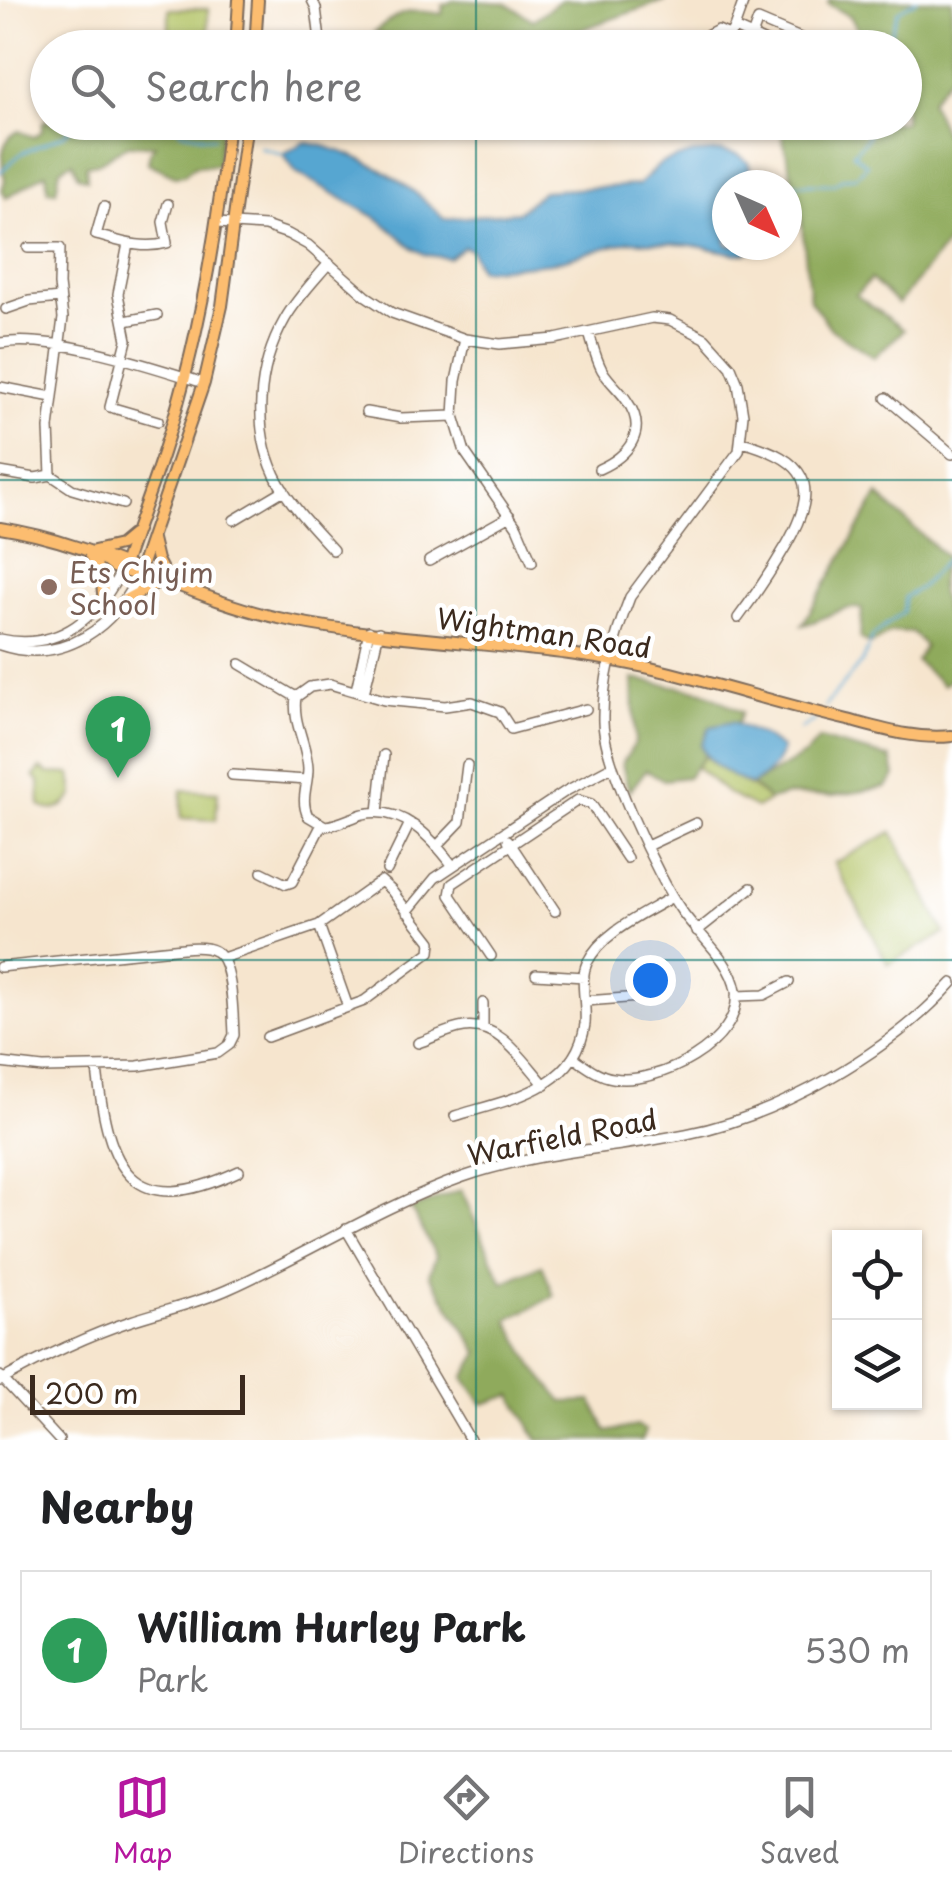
<!DOCTYPE html>
<style>
:root{--surface:#fff;--page:#f2f2f2;--text:#202124;--muted:#757577;--line:#e0e0e0;--accent:#b5179e}
body{margin:0;font-family:"Playpen Sans",sans-serif;background:var(--page);color:var(--text)}
.controls{position:absolute;right:30px;bottom:30px;display:grid;overflow:hidden;border-radius:0px;box-shadow:0 2px 8px #0004}
.controls button{width:90px;height:90px;display:grid;place-items:center;padding:0;border:0;border-bottom:2px solid var(--line);background:var(--surface);color:var(--text);font:50px sans-serif}
.compass{position:absolute;left:712px;top:170px;width:90px;height:90px;border-radius:50%;background:var(--surface);box-shadow:0 2px 8px #0004;rotate:135deg}
.scale{position:absolute;left:30px;bottom:25px;width:215px;box-sizing:border-box;padding-left:10px;border:5px solid #3b2a1e;border-top:0;font-size:28px;line-height:35px;white-space:nowrap;color:#3b2a1e;-webkit-text-stroke:8px #fff;paint-order:stroke}
.you{position:absolute;left:650px;top:980px;width:35px;height:35px;margin:-25px;border:8px solid #fff;border-radius:50%;background:#1a73e8;box-shadow:0 0 0 15px #1a73e833}
.badge{display:grid;place-items:center;width:65px;height:65px;border-radius:50%;background:var(--accent);color:#fff;font-size:32px;font-weight:700}
.pin{position:absolute;translate:-50% -82px;filter:drop-shadow(0 2px 5px #0008)}
.pin::after{content:'';position:absolute;top:52px;width:35px;height:30px;background:inherit;clip-path:polygon(0 0,100% 0,50% 100%)}
.list{margin:0;padding:0;list-style:none}
h2{display:flex;justify-content:space-between;align-items:center;height:130px;margin:0;padding:0 40px;font-size:42px}
h2 small{font-size:32px;font-weight:400;color:var(--muted)}
.list li{display:grid;grid-template-columns:65px 1fr auto;gap:30px;align-items:center;box-sizing:border-box;height:160px;margin:0 20px 20px;padding:0 20px;border:2px solid var(--line);border-radius:0px}
.list b{display:block;font-size:38px;white-space:nowrap}
.list p{margin:0;font-size:32px;white-space:nowrap;color:var(--muted)}
.list em{font-size:32px;font-style:normal;color:var(--muted)}
.icon{flex:none;width:55px;height:55px;fill:none;stroke:currentColor;stroke-width:2;stroke-linecap:round;stroke-linejoin:round}
.map{position:relative;flex:none;width:952px;height:1440px;overflow:hidden}
.search{position:absolute;background:var(--surface);box-shadow:0 2px 8px #0004;left:30px;right:30px;top:30px;height:110px;display:flex;align-items:center;gap:25px;box-sizing:border-box;padding:0 35px;border-radius:55px;color:var(--muted);font-size:38px}
.sheet{height:310px;background:var(--surface)}
nav{display:flex;justify-content:space-around;align-items:center;box-sizing:border-box;height:140px;border-top:2px solid var(--line);background:var(--surface);font-size:28px;color:var(--muted)}
nav a{display:grid;justify-items:center;gap:5px}
nav .on{color:var(--accent)}
.map>svg:first-child{display:block}
.green{fill:#b4c467;stroke:#787742;stroke-width:2.5}
.forest{fill:#8faa5c;stroke:#656a3d;stroke-width:2.5}
.water{fill:#57a6d1;stroke:#496878;stroke-width:2.5}
.lines{fill:none;stroke-linecap:round;stroke-linejoin:round}
.stream{stroke:#57a6d1;stroke-width:2.5}
.minor-casing{stroke:#7c6b5c;stroke-width:12}
.major-casing{stroke:#7c6b5c;stroke-width:14}
.minor{stroke:#fff;stroke-width:9}
.major{stroke:#fcbd6f;stroke-width:10}
.grid{fill:none;stroke:#0f766e;stroke-width:2.5;stroke-opacity:0.55}
.education-dot{fill:#8d6e63;stroke:#fff;stroke-width:4}
.labels{text-anchor:middle;dominant-baseline:central;stroke-width:9;stroke-linejoin:round;paint-order:stroke}
.education-label{font-size:28px;fill:#785e54;stroke:#fff;text-anchor:start}
.street-label{font-size:28px;fill:#3b2a1e;stroke:#fff}
</style>
<div class="map">
<svg width="952" height="1440" viewBox="0 0 952 1440">
<rect width="100%" height="100%" fill="#fff"/>
<filter id="ink" filterUnits="userSpaceOnUse"><feTurbulence type="fractalNoise" baseFrequency=".01" numOctaves="2"/><feDisplacementMap in="SourceGraphic" scale="20" xChannelSelector="R" yChannelSelector="G"/><feConvolveMatrix kernelMatrix="1 2 1 2 8 2 1 2 1" color-interpolation-filters="sRGB"/></filter>
<filter id="wash" filterUnits="userSpaceOnUse"><feTurbulence type="fractalNoise" baseFrequency=".0048" numOctaves="4" result="noise"/><feDisplacementMap in="SourceGraphic" scale="40" xChannelSelector="R" yChannelSelector="G"/><feGaussianBlur stdDeviation="2.25" result="paint"/><feColorMatrix in="noise" values="0 0 0 0 0 0 0 0 0 0 0 0 0 0 0 0 0 1.4 0 .05"/><feComposite in="paint" operator="in"/></filter>
<g filter="url(#wash)">
<rect width="100%" height="100%" fill="#f6e5ce"/>
<path class="green" d="M169,9H208V45H169Z
M705,756C724,775 749,783 770,800L756,808L727,793L696,767Z
M41,768L48,773L71,774L74,794C66,807 54,814 40,806L39,781L34,776Z
M182,790L218,792L216,820L181,818Z
M892,832L945,933L888,964L834,863Z"/>
<path class="forest" d="M455,0L506,3L533,20L561,0H666L531,47H427L374,32C402,11 407,8 442,14L443,5Z
M829,0H952V73L930,101L952,149V237L898,304L871,279L856,295L904,330L874,357L831,329L810,300L801,215L782,135L788,126L813,122H904V48L861,47L864,41L850,16L828,4Z
M47,120L48,122L222,123L218,165L195,166L184,175L175,176L148,163L150,151L155,145H128L98,163L86,165L87,179L78,176L72,162L60,169L56,191L48,190L46,173L6,198L2,190L5,180C0,160 0,140 19,131L34,137L42,131L43,122Z
M878,495L948,559C929,583 949,611 952,638C952,651 952,666 952,679L943,685L916,661L925,646L912,632H891L870,645L860,638L862,609C840,604 824,621 802,625Z
M633,679L703,691L742,712L738,723L710,727L701,745L705,756L687,777L664,780L646,770L629,792L622,764L635,743Z
M819,739L891,758L895,776L887,787L833,796L788,795L770,800L751,785L806,754Z
M461,1190L503,1283L542,1265L554,1296L508,1320L533,1366L563,1402L592,1401L607,1432L637,1426L646,1431L642,1440H538L512,1395L483,1404L464,1378L479,1353L429,1274L436,1256L411,1209Z"/>
<path class="water" d="M305,142C358,151 408,181 444,219L518,212L543,191L638,185L661,163L693,153L721,151L739,155L748,162L755,185H727V245H756L749,252L738,254L690,245L630,241L550,263L479,270L471,250L464,247L449,258L426,255L413,248L380,220L296,172L283,154Z
M732,722L764,736L782,749C778,767 766,775 751,785C731,777 709,765 701,745L710,727Z"/>
<g class="lines">
<path class="stream" d="M886,48L898,11L917,0
M103,122H105
M172,122L182,132L214,138
M260,147L282,154
M0,172L22,153L64,135L76,122
M794,184H834L843,178L856,177L867,165L853,154L867,138L870,122
M825,706L862,662L873,636L903,612L905,597L921,587L952,553
M800,729L815,720"/>
</g>
</g>
<g filter="url(#ink)">
<g class="lines">
<g class="minor-casing">
<path id="minor" d="M312,0L316,8L321,48
M734,28L779,48
M752,36L758,20L812,43L810,48
M683,48L718,30L729,35
M720,48L734,28L744,0
M104,207L96,235C119,241 143,250 167,243L163,222L168,204
M217,223L265,226L288,234L308,245L366,296L392,313L465,339L500,344L555,339L652,318L670,320L705,338L731,367L738,384L743,415L739,451L630,597C615,635 602,681 603,722C604,763 657,876 681,910C699,936 731,960 736,991C743,1043 657,1086 613,1078C598,1076 585,1065 573,1057
M128,244L118,294L127,340L110,407L158,421
M28,248H60L59,285L63,318L49,428L51,475
M329,263C314,281 297,298 285,319C257,368 251,432 279,483C293,508 314,529 333,550
M6,309L29,301L60,298
M125,321L157,315
M589,333C593,346 596,359 602,370C609,382 620,390 627,401C649,432 628,456 599,469
M465,339L456,381L454,416L465,452L517,527L532,562
M0,343C55,334 150,366 204,383
M0,387L52,397
M886,398L952,454
M366,412L401,418L454,416
M0,472L35,478L51,475L72,489L123,504
M234,520L284,490
M429,561L510,516
M738,618C756,594 772,570 787,544C821,484 807,460 742,442
M0,639C60,652 100,616 124,565
M0,645C63,666 117,627 140,570
M240,664L296,697
M356,690L369,631
M364,693L379,632
M232,775L307,780
M378,812L384,755
M508,840L555,911
M438,845L460,822L467,765
M647,846L696,823
M453,866C432,838 402,805 363,814C350,818 338,825 325,826L308,816C300,801 308,785 308,769C307,743 292,723 296,697L310,687L330,684L384,700L445,706L472,702L500,712L511,729L586,709
M387,870L410,823
M262,872L286,884L292,882L321,826
M407,912L435,878L566,791L613,766
M319,925L348,1007
M697,931L751,888
M491,956L450,895L452,884L578,800L591,804L627,858
M223,958L319,925L381,881L391,890L431,942L430,952L364,1001L267,1037
M0,967L183,948C193,947 206,946 215,951C233,960 233,1016 234,1035L229,1045L218,1053L138,1066L43,1068L0,1063
M536,974L584,977
M736,996L764,995L789,982
M585,1001L640,997
M483,1028V1003
M418,1043C433,1038 449,1029 464,1027C500,1022 524,1062 545,1085
M97,1069C108,1168 130,1223 239,1171
M455,1116C507,1100 577,1089 585,1024C587,1004 579,981 587,963C602,932 644,914 672,897
M346,1229L470,1440
M0,1376L59,1440
M0,1381C41,1358 86,1336 131,1321C164,1310 199,1303 231,1288C310,1252 382,1206 463,1177C534,1152 613,1149 686,1134C778,1116 889,1053 952,983"/>
</g>
<g class="major-casing">
<path id="major" d="M236,48L239,0
M255,48L258,0
M0,528C101,543 188,600 288,620C415,646 546,641 671,673C730,688 789,706 848,720C882,729 916,740 952,736
M152,539L157,560L167,579
M94,551L120,545L132,535
M89,552L101,575L104,602
M98,555L113,567L153,581
M125,562C137,526 151,490 163,453C198,346 217,235 229,122
M140,570L204,383L222,306L247,122
M125,600L155,584"/>
</g>
<use href="#minor" class="minor"/>
<use href="#major" class="major"/>
</g>
</g>
<path class="grid" d="M476,0V48M476,122V1440M0,480H952M0,960H952"/>
<circle class="education-dot" cx="49" cy="587" r="10"/>
<g class="labels">
<g class="education-label">
<text x="69" y="571">Ets Chiyim<tspan x="69" dy="32">School</tspan></text>
</g>
<g class="street-label">
<text transform="translate(544 632) rotate(8)">Wightman Road</text>
<text transform="translate(562 1136) rotate(-11)">Warfield Road</text>
</g>
</g>
</svg>
<div class="controls">
<button><svg class="icon" aria-label="locate" viewBox="0 0 24 24"><circle cx="12" cy="12" r="6"/><path d="M12 2v4M12 18v4M2 12h4M18 12h4"/></svg></button>
<button><svg class="icon" aria-label="layers" viewBox="0 0 24 24"><path d="M12 4l9 5-9 5-9-5zM3 14l9 5 9-5"/></svg></button>
</div>
<svg class="compass" viewBox="-18 -18 36 36"><path d="M0-13l5 13h-10z" fill="#e53935"/><path d="M0 13l5-13h-10z" fill="#757577"/></svg>
<div class="scale">200 m</div>
<div class="you"></div>
<div class="pin badge" style="left:118px;top:778px;background:#2e9e5b">1</div>
<div class="search"><svg class="icon" aria-label="search" viewBox="0 0 24 24"><circle cx="10" cy="10" r="6"/><path d="M15 15l6 6"/></svg>Search here</div>
</div>
<section class="sheet">
<h2>Nearby<small></small></h2>
<ul class="list">
<li><span class="badge" style="background:#2e9e5b">1</span><div><b>William Hurley Park</b><p>Park</p></div><em>530 m</em></li>
</ul>
</section>
<nav>
<a class="on"><svg class="icon" aria-label="map" viewBox="0 0 24 24"><path d="M3 6l6-2 6 2 6-2v14l-6 2-6-2-6 2zM9 4v14M15 6v14"/></svg>Map</a>
<a><svg class="icon" aria-label="directions" viewBox="0 0 24 24"><path d="M12 3l9 9-9 9-9-9zM9 14v-3h6M13 9l2 2-2 2"/></svg>Directions</a>
<a><svg class="icon" aria-label="saved" viewBox="0 0 24 24"><path d="M7 4h10v16l-5-4-5 4z"/></svg>Saved</a>
</nav>
